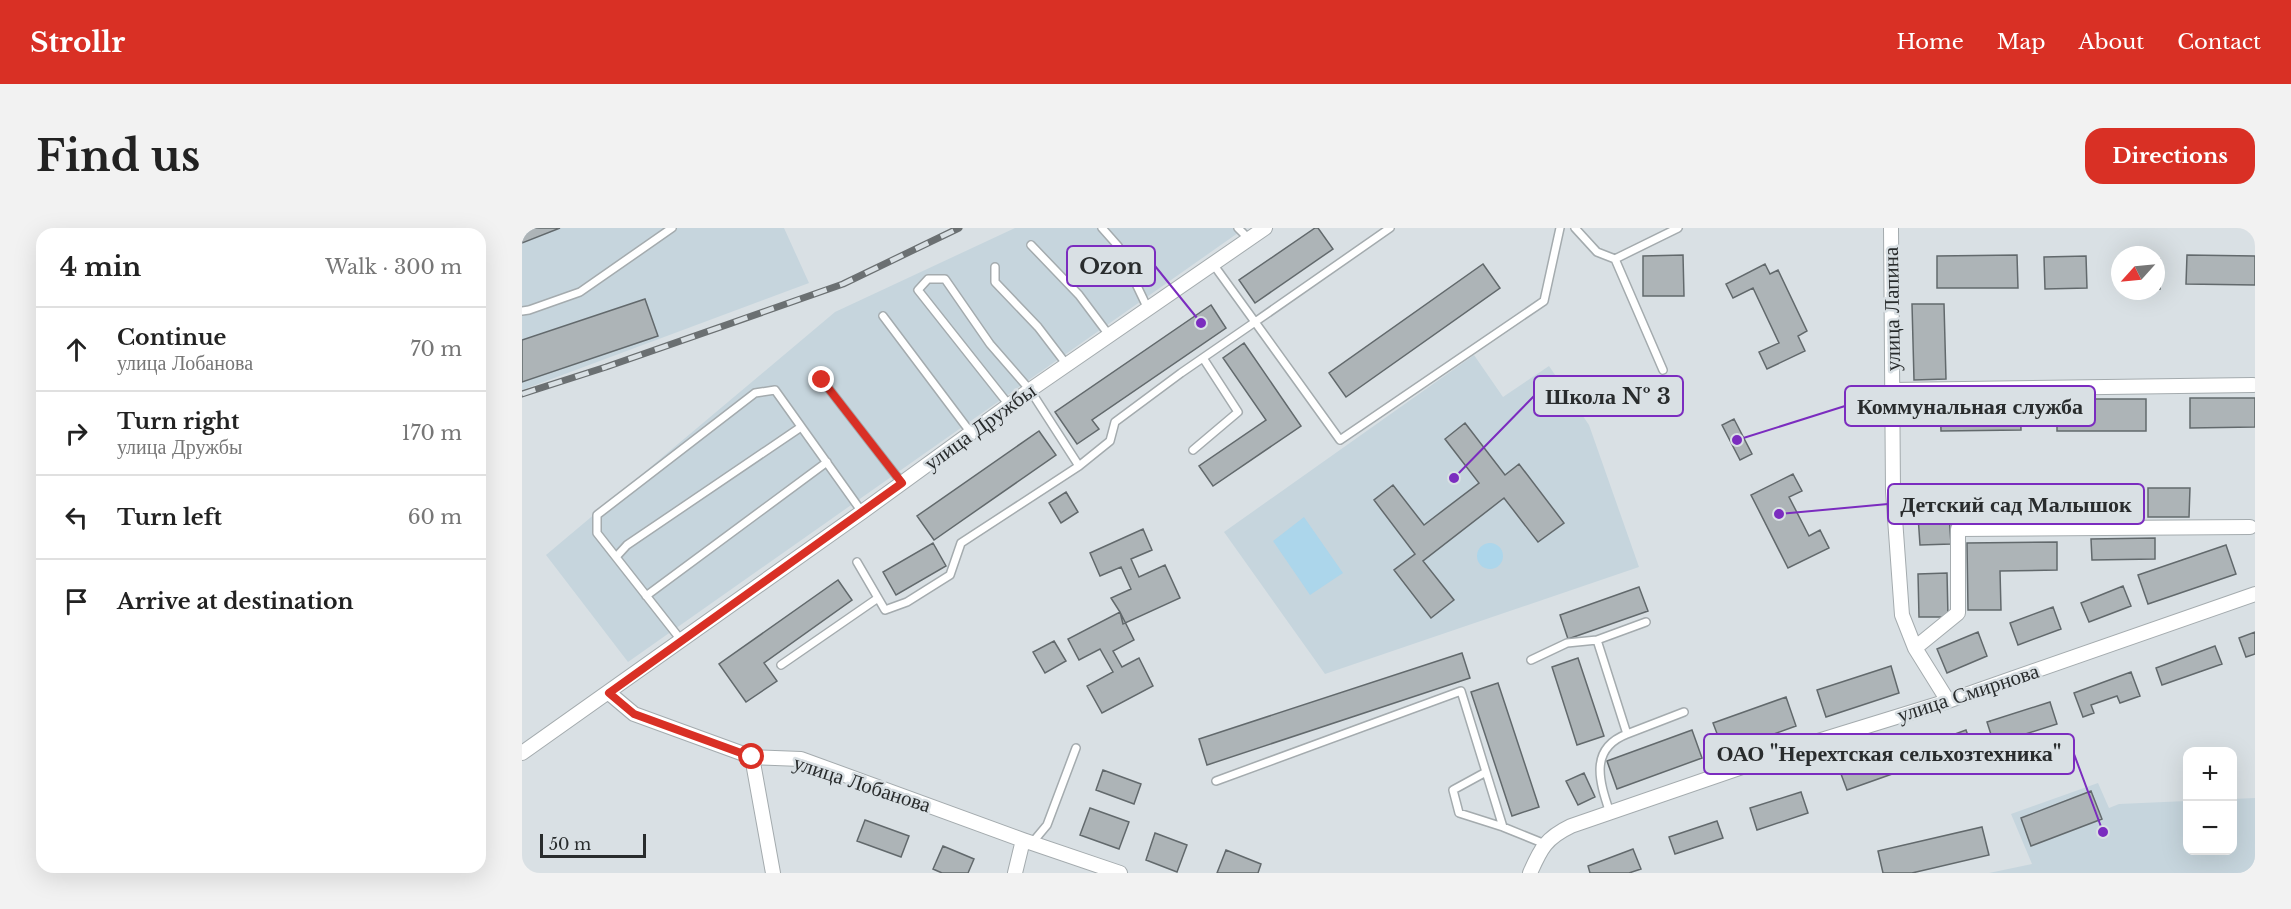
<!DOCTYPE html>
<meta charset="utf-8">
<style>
:root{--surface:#fff;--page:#f2f2f2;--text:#222;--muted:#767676;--line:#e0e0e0;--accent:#d93025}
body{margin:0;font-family:"Libre Baskerville",serif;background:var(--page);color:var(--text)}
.controls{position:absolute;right:18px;bottom:18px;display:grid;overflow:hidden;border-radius:12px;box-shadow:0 6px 24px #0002}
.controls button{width:54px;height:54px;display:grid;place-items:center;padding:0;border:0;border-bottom:2px solid var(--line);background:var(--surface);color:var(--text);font:30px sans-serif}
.compass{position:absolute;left:1589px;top:18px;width:54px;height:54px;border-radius:50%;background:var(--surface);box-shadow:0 6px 24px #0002;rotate:243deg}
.scale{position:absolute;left:18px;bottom:15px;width:106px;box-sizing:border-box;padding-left:6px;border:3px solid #292c2d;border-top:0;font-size:16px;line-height:21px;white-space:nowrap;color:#292c2d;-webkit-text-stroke:4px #d9e0e4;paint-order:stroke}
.stop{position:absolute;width:18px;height:18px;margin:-14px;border:4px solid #d93025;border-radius:50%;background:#fff}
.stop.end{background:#d93025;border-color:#fff;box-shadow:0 2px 6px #0008}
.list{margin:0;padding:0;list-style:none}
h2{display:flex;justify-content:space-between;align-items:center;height:78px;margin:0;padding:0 24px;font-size:26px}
h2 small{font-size:20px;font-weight:400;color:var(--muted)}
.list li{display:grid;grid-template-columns:39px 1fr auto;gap:18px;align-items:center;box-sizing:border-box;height:84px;padding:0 24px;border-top:2px solid var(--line)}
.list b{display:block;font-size:22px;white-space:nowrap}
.list p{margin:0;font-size:20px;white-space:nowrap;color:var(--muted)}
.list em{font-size:20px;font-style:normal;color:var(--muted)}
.icon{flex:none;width:33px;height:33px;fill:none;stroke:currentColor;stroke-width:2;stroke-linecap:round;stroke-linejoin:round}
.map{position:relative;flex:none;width:1733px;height:645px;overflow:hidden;border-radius:18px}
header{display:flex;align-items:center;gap:36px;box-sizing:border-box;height:84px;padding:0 30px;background:var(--accent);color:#fff}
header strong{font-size:28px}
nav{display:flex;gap:33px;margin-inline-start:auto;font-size:21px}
.intro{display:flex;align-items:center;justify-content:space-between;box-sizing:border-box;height:144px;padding:0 36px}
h1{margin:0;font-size:42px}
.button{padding:15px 27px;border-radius:18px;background:var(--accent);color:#fff;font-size:21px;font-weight:700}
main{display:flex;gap:36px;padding:0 36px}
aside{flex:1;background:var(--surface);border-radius:18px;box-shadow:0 6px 24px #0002}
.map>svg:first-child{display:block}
.built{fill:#c6d5dd}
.green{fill:#acd6eb}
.building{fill:#adb4b7;stroke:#62696c;stroke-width:1.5}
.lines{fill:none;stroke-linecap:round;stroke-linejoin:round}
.lane-casing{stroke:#a4abae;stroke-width:10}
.street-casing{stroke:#a4abae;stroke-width:16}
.lane{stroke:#fff;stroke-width:7}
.street{stroke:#fff;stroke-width:14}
.rail-casing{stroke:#6b7072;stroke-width:7}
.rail{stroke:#d9e0e4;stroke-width:4.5;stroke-dasharray:14;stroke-linecap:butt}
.route{stroke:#d93025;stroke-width:8}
.labels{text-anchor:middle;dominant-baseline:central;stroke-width:5;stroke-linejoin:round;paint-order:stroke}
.street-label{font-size:21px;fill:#292c2d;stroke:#d9e0e4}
.leader{fill:none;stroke:#7b2cbf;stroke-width:2}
.callout-dot{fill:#7b2cbf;stroke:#d9e0e4;stroke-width:2}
.callout{fill:#d9e0e4;stroke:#7b2cbf;stroke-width:2}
.callout-label{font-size:22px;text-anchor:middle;font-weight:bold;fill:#292c2d}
</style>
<header>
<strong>Strollr</strong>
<nav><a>Home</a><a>Map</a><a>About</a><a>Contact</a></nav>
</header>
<div class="intro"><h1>Find us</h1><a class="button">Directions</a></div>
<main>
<aside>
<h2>4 min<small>Walk · 300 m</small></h2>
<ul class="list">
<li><svg class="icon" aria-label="ahead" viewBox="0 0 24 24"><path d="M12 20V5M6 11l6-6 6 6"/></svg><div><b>Continue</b><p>улица Лобанова</p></div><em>70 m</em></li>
<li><svg class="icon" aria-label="right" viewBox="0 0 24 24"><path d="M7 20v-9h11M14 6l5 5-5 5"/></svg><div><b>Turn right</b><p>улица Дружбы</p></div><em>170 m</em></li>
<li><svg class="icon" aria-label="left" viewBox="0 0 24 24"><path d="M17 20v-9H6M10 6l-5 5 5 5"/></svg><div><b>Turn left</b></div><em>60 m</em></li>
<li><svg class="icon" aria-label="arrive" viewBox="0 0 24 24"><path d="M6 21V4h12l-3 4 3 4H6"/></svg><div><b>Arrive at destination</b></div></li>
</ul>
</aside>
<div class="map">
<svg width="1733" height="645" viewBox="0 0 1733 645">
<rect width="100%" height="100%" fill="#d9e0e4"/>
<path class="built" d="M0,0H262L287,55L0,162Z
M493,0H723L106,434L24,327L313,84Z
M952,127L981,169L1027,138L1067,197L1117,339L803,446L702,304Z
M1576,555L1587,580L1597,576L1665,573L1666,622H1710L1711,571L1733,570V645H1467L1510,636L1489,586Z"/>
<path class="green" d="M782,289L821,345L788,367L751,313Z
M955 328a13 13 0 1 1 26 0a13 13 0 1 1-26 0Z"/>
<path class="building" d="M0,0H38L0,15Z
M793,0H796L811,21L733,75L717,52Z
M1161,27L1162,68H1121V28Z
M1495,27L1496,60H1415V28Z
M1665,27L1733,28V57L1664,56Z
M1564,28L1565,60L1523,61L1522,29Z
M1634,31H1638V61H1634Z
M961,36L978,60L824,169L807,145Z
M1243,36L1248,46L1256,42L1285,103L1276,108L1283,123L1245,141L1237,124L1257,115L1231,60L1211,70L1204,56Z
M123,71L136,108L0,154V112Z
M1390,76H1422L1424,151L1392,152Z
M689,77L704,100L570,192L577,201L555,216L533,184Z
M722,115L779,198L691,258L677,238L744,192L701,130Z
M1498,168L1499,202L1419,203L1418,169Z
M1668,170H1733V199L1668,200Z
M1535,171H1624V203H1535Z
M1212,191L1230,226L1218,232L1200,197Z
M943,195L983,247L997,236L1042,295L1016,314L982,270L901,333L932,372L909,390L872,342L893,326L852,272L871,257L902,297L957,255L923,211Z
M517,203L534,227L412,312L395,288Z
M1271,246L1280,263L1267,269L1287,308L1298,302L1307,320L1266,340L1229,267Z
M1626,260H1668L1667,289H1626Z
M544,264L556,284L539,295L527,275Z
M1426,272L1429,316L1398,317L1395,273Z
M621,301L630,322L609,331L617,349L643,337L658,370L601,396L598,384L589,370L609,361L599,339L578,348L568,325Z
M1633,310V331L1570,332L1569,311Z
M1535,314V342L1478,343L1479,382H1446L1445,315Z
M411,315L424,338L374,367L361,344Z
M1704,317L1714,346L1626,376L1616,347Z
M1425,345L1426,389H1397L1396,346Z
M316,352L330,372L242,435L255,453L224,474L197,436Z
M1601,358L1609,378L1567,394L1559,375Z
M1117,359L1126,383L1046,411L1038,387Z
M1531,379L1539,401L1496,417L1488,395Z
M598,384L612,412L591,423L600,439L617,430L631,458L580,485L565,458L591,444L578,421L557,432L546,411Z
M1456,404L1465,428L1425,445L1415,421Z
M1733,404V426L1724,429L1717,410Z
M532,413L544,433L523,445L511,424Z
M1693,418L1700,436L1640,457L1634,440Z
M940,425L948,450L685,537L677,511Z
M1056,430L1082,508L1055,517L1030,439Z
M1369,438L1377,465L1304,489L1295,462Z
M1609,444L1618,468L1598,475L1595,468L1569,477L1572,485L1561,489L1552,465Z
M976,455L1017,579L990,588L949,464Z
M1264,469L1274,498L1202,524L1191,495Z
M1528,474L1535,496L1472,516L1465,494Z
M1170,502L1180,530L1095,561L1085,533Z
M1444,502L1450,519L1390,541L1384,524Z
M1367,529L1373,545L1325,562L1319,546Z
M581,542L619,556L612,576L574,562Z
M1062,545L1073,569L1056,577L1044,553Z
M1569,563L1580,591L1509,618L1499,590Z
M1279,564L1286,585L1235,602L1228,580Z
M568,580L607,594L597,621L558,607Z
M343,592L387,608L379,629L335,613Z
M1195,593L1201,610L1153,626L1147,609Z
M1460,599L1467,627L1390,645H1361L1356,623Z
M633,605L665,617L655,644L624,632Z
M421,618L452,631L446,645H420L411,641Z
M1111,621L1119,641L1107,645H1068L1066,638Z
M704,622L739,636L736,645H695Z"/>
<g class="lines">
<g class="lane-casing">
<path id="lane" d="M580,0L596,18L626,81
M716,0L727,11
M868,0L733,94L818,212L1022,73L1038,0
M1053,0L1075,24L1093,31L1156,0
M509,17L557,67L587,107
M1093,31L1141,142
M473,39V54L516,99L545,137
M0,83L7,82L58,64L150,0
M361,88L449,205
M300,152L380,255
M487,177L396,62L406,51H423L468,116L508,162L557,238L588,213L593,194L659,145L733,94L691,36
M671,222L716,184L681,130
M94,329L105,317L279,199
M335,334L363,382L385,374L428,347L439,315L557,238
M124,368L305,234
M159,412L75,305V287L233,165L253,162L340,284
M1009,432L1045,415L1075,412
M259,437L356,370
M1105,506L1162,484
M964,544L931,562L937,585L981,599
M694,553L939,463L981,599L1023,616
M1088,585C1078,555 1066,521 1105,506L1075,412L1124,394
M510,615L525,597L554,520"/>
</g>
<g class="street-casing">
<path id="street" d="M1369,0L1371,263L1380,387L1393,420L1426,473
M1371,162L1731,157
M1393,420L1436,385V301L1728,299
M87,465L112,486L230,529L279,531L501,612L598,645
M0,525L340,284L508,162L743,0
M230,529L251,645
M493,645L501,612
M1008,645C1019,620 1024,610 1049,598L1293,514L1426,473L1733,366"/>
</g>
<use href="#lane" class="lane"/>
<use href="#street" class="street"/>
<g class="rail-casing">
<path id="rail" d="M0,166L84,139L321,56L437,0"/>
</g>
<use href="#rail" class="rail"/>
</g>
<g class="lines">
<path class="route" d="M230,529L112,486L87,465L380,255L300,152"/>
</g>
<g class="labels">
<g class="street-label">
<text transform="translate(1370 81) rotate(-91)">улица Лапина</text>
<text transform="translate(458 199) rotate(-36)">улица Дружбы</text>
<text transform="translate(1446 465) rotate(-18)">улица Смирнова</text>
<text transform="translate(340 556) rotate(18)">улица Лобанова</text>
</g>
</g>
<path class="leader" d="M679 95L633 38M932 250L1012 168M1215 212L1323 178M1257 286L1366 276M1581 604L1552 526"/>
<g class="callout-dot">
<circle cx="679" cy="95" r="6"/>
<circle cx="932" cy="250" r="6"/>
<circle cx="1215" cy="212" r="6"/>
<circle cx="1257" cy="286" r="6"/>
<circle cx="1581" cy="604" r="6"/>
</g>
<g class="callout">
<rect x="545" y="18" width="88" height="40" rx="6"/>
<rect x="1012" y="148" width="149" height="40" rx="6"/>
<rect x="1323" y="158" width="250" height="40" rx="6"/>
<rect x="1366" y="256" width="256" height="40" rx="6"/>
<rect x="1182" y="506" width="370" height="40" rx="6"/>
</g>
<g class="callout-label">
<text x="589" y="46">Ozon</text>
<text x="1086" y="176">Школа № 3</text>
<text x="1448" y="186">Коммунальная служба</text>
<text x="1494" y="284">Детский сад Малышок</text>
<text x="1367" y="533">ОАО "Нерехтская сельхозтехника"</text>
</g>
</svg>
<div class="controls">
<button>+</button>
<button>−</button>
</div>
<svg class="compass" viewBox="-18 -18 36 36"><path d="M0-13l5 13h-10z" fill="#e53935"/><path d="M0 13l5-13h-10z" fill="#767676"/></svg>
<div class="scale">50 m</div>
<div class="stop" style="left:230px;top:529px"></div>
<div class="stop end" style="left:300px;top:152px"></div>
</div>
</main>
